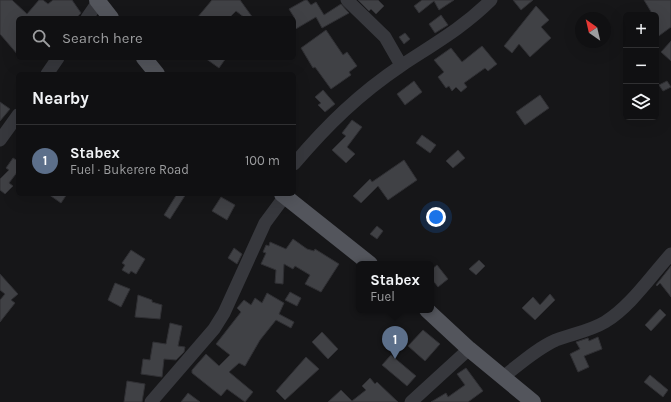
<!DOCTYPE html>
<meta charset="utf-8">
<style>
:root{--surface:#101012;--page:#19191b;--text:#f1f3f6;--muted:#9c9d9f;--line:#303032;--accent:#db2777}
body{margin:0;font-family:Karla,sans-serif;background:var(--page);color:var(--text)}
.controls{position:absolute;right:12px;top:12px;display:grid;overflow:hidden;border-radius:6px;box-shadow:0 4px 16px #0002}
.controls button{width:36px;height:36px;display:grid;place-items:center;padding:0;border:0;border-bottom:1px solid var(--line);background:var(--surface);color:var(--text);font:20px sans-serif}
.compass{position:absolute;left:575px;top:12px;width:36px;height:36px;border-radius:50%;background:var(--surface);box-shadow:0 4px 16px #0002;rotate:326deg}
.you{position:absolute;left:436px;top:217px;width:14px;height:14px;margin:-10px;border:3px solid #fff;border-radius:50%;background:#1a73e8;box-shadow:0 0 0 6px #1a73e833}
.badge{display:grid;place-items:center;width:26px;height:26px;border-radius:50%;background:var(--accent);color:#fff;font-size:13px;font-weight:700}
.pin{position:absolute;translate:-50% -33px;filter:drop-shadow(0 1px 2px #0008)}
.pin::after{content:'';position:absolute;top:21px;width:14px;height:12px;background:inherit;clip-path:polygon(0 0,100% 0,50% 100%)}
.popup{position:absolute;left:356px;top:261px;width:78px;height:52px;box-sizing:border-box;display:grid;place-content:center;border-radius:6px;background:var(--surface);filter:drop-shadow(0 1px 3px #0005);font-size:13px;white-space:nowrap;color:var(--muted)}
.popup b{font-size:15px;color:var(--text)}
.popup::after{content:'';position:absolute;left:50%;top:100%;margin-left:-8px;border:8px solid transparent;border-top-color:var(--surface)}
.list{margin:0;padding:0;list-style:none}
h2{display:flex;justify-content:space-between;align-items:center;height:52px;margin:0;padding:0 16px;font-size:17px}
h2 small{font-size:13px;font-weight:400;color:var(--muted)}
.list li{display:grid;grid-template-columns:26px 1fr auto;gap:12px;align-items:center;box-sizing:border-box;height:72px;padding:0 16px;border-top:1px solid var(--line)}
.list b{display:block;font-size:15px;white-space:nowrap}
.list p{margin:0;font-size:13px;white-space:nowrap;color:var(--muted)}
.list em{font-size:13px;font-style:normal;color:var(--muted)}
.icon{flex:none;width:22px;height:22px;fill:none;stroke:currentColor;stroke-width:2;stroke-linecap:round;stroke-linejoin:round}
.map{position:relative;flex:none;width:671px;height:402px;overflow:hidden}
.search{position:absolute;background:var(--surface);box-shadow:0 4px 16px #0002;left:16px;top:16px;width:280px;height:44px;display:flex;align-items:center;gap:10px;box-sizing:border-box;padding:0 14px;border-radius:6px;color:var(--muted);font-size:15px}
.panel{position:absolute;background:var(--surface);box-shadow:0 4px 16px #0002;left:16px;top:72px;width:280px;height:124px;border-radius:6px}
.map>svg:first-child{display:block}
.building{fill:#404145;stroke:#303034}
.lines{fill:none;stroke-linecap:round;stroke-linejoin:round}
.minor{stroke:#37383d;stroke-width:13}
.major{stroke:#53555c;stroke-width:16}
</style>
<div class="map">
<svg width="671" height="402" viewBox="0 0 671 402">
<rect width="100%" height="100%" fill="#161618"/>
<path class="building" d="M0,0H12L27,14L39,0H43L48,4L53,0H72L81,13L76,18H18V55L0,34Z
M212,0H240L253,18H245L236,11L229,18H197Z
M305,0H307L311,5L316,2L324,15L341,4L349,13L322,28L316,17L294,30V17L289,9Z
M358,0H378L384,6L376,14L371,9L369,11Z
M422,0H454L439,10L434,1L419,13L414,6Z
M513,0H533L521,10Z
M644,0H671V27L656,38V15H653Z
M536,6L549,20L541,27L551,38L530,57L519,44L512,53L504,46Z
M441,15L448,25L435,33L429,24Z
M326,30L343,55L347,52L357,66L349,72L351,75L331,89L315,67L313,68L301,48Z
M405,33L410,39L404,44L399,37Z
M671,41V61L661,52Z
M482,46L497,64L488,71L485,68L464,83L467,87L461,92L456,87L452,91L449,86L446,88L438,77L444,72L434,60L451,48L462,62Z
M205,58H226L219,68Z
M414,81L422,92L405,105L397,94Z
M667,81L671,87L663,91L659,85Z
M323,90L335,104L325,112L318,105L321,103L315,97Z
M540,95L549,108L525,125L516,112Z
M0,102L10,109L0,121Z
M352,120L362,127L347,147L355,154L346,163L332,150L346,136L342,133Z
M422,135L436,145L430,153L416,143Z
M458,150L465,158L453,168L446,161Z
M13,158L18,161V171L9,183L13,186L5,194L0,190V179L9,170L6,168Z
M404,160L417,180L388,200L378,186L361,203L353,196L370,179L372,182Z
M48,194H67L61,203Z
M177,194H186L170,219L164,215Z
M221,197L235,205L227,220L212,211Z
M377,226L383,231L377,239L370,234Z
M293,239L307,249L314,251L315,249L339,264L321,292L305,284L310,275L295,266L293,269L284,264L283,284L275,283L276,270L261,264L266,253L263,252L266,245L269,246L270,242L286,249Z
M234,248L242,254L237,264L228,258Z
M131,250L145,259L136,274L131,271L129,274L122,270L125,265L122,263Z
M479,260L485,266L476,275L469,269Z
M437,265L448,279L438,287L431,278V270Z
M671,266V297L660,283L657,286L656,285Z
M0,274L18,294L11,300L15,303L0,322V300L5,294L0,290Z
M115,283L130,289L121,307L108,300Z
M290,292L301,298L297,306L285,300Z
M267,293L284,303L279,314L294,322L291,328L276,320L260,340L245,366L239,363L229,372L253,392L245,402L227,389L221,396L192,373V370L206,354L219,366L230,355L216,344L241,312L237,308L244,300L251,305L255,298L262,303Z
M550,294L555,300L535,320L522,308L533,297L540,305Z
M138,295L152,300V302L162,305L160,319L135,317Z
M660,309L666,315L651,331L645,325Z
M170,323L182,326L178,346L185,347L184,352L176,360L164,359L162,377L141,374L143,359L150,360L153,342L166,344Z
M423,330L440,344L425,361L408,346Z
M322,332L338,349L328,359L312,342Z
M598,337L602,349L584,356L589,367L578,372L570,354L580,349L576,342L588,338L589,341Z
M391,355L416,376L407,386L382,365Z
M306,357L319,369L285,400L276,391Z
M466,368L483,391L468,402H431L446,393L448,397L465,385L457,374Z
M650,375L668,390L663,397L644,382Z
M370,378L375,384L377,382L398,402H328L341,390L352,401L366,390L362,386Z
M127,381L145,384L142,402H124Z
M188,393L200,402H181Z"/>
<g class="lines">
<path class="minor" d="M347,0L385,37L401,65
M87,18L98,2
M47,74L58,58
M0,140L18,115
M294,164C328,124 359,94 402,65C434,44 464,27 491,0
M503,377C520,364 536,349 556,340C572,334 590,331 605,322C631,306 650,277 671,254
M151,402L214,329L224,313L265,223L285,196
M411,402L469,349"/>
<path class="major" d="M97,0L111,18
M144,58L157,74
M282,194L370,264
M427,310L469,349L533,402"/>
</g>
</svg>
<div class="controls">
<button>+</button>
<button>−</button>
<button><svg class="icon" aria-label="layers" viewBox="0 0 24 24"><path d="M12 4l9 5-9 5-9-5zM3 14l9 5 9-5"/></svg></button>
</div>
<svg class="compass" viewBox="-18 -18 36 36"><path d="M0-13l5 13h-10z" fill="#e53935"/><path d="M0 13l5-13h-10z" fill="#9c9d9f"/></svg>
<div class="you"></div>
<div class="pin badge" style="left:395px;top:359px;background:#5c6f8a">1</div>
<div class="popup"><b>Stabex</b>Fuel</div>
<div class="search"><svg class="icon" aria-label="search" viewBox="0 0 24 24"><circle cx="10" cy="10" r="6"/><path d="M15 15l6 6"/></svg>Search here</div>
<section class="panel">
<h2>Nearby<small></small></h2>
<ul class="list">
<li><span class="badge" style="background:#5c6f8a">1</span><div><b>Stabex</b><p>Fuel · Bukerere Road</p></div><em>100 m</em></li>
</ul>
</section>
</div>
